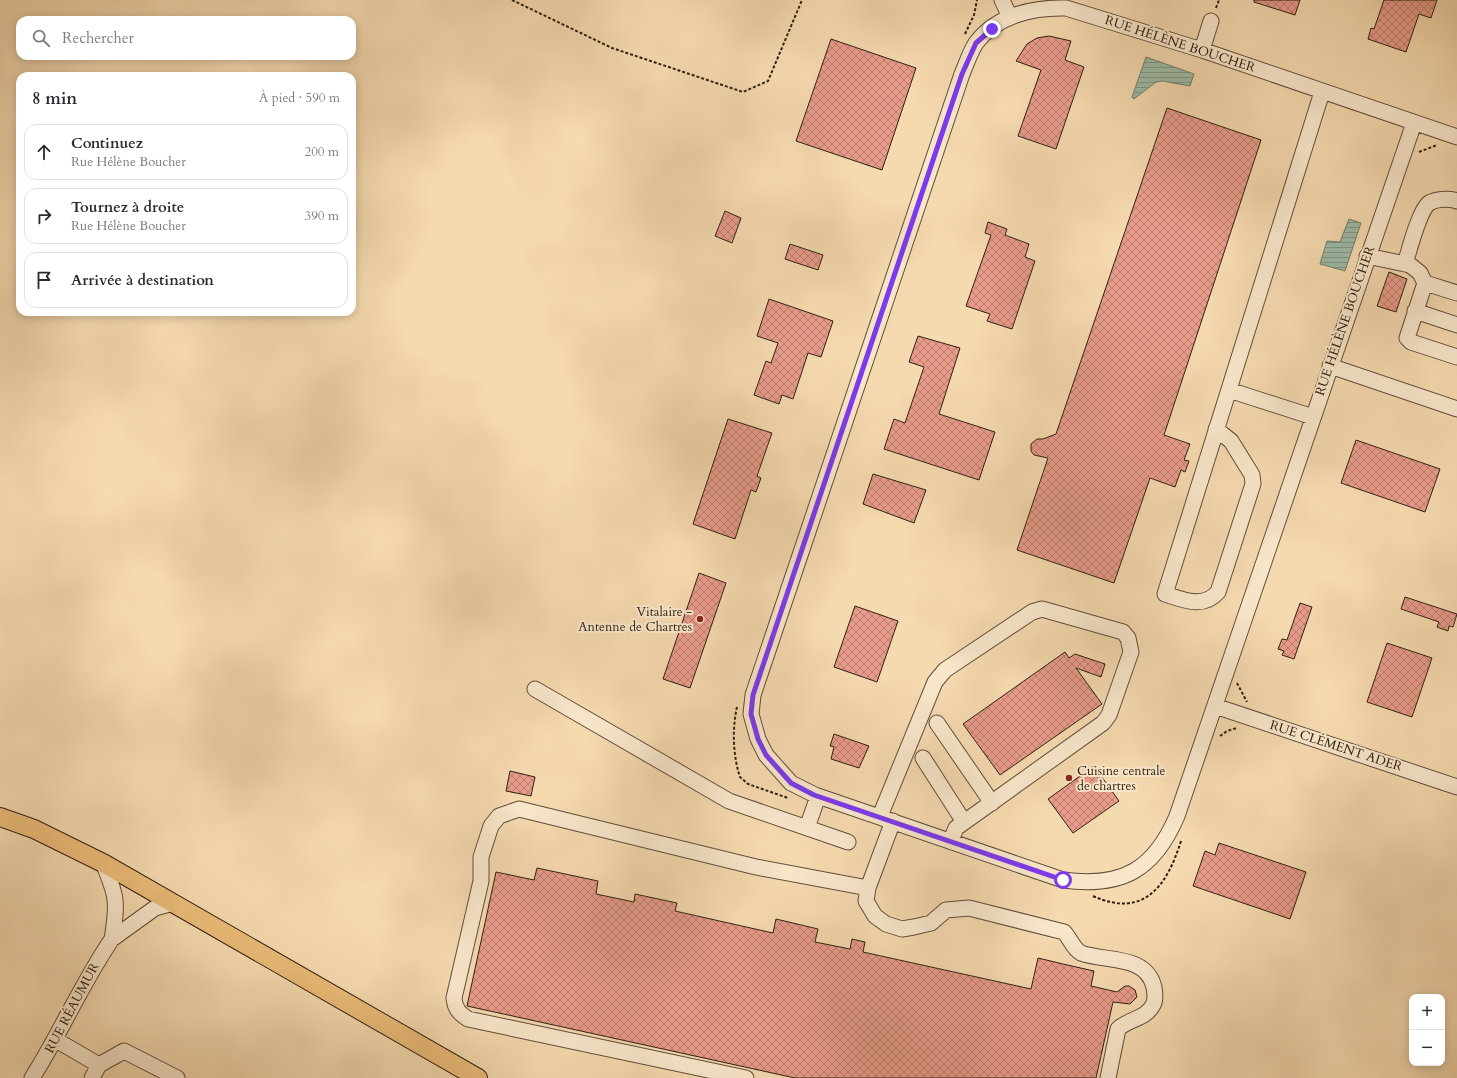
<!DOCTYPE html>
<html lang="fr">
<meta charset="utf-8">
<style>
:root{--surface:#fff;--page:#f7f7f7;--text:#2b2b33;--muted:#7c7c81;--line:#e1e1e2}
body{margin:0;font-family:Cardo,serif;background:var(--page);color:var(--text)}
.controls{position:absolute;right:12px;bottom:12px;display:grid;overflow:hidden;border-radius:8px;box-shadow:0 2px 10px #0003}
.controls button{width:36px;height:36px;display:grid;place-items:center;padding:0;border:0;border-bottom:1px solid var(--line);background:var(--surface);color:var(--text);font:20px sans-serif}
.stop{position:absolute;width:12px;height:12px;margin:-9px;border:3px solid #7c3aed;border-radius:50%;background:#fff}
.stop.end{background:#7c3aed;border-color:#fff;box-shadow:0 1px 4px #0008}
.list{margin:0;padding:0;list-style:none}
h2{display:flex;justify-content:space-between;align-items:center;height:52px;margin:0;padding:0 16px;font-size:17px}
h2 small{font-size:13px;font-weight:400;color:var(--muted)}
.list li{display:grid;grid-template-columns:26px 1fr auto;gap:12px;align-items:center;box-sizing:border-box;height:56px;margin:0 8px 8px;padding:0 8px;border:1px solid var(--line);border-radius:12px}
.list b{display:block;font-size:15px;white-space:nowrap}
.list p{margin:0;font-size:13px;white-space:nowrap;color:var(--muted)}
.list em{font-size:13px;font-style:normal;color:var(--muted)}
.icon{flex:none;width:22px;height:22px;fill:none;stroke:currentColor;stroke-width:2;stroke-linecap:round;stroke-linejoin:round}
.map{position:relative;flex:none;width:1457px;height:1078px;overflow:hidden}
.search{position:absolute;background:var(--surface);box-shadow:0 2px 10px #0003;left:16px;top:16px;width:340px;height:44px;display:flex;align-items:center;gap:10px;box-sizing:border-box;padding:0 14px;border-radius:12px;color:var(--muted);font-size:15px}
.panel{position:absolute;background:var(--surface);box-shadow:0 2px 10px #0003;left:16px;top:72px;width:340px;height:244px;border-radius:12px}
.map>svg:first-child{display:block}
.water{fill:url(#water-rules);stroke:#717d6b}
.building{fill:url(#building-cross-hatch);stroke:#2f2112}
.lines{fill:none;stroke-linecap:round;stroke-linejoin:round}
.minor-casing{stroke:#604f39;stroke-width:17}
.major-casing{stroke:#2f2112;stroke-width:20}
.path{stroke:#2f2112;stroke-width:2;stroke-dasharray:3 2;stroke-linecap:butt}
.minor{stroke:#f8e6cb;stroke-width:15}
.major{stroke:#eabc78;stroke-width:18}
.route{stroke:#7c3aed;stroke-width:5}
.poi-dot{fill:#8f2418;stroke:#f8e6cb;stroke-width:1.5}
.labels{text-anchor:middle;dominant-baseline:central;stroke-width:4;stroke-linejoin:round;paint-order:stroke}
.street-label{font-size:13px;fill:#2f2112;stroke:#f8e6cb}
.poi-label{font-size:13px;fill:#2f2112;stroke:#f8e6cb;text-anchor:end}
</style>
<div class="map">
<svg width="1457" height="1078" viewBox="0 0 1457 1078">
<defs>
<pattern id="water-rules" width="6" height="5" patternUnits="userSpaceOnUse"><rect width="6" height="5" fill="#9dbaa7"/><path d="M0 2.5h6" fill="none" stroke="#809787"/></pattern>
<pattern id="building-cross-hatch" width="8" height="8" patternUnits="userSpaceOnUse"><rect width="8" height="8" fill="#e89b8a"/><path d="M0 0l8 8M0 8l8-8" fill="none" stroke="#bc7e6f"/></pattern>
</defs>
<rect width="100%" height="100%" fill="#f5d9af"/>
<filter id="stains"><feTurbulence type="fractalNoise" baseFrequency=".005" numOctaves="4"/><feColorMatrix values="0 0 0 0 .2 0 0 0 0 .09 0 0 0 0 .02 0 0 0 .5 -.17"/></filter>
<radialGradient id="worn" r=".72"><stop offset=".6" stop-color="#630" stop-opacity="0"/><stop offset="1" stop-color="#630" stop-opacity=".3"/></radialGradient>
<path class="water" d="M1146,57L1194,74L1190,86L1163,81L1156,82L1134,99L1132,97Z
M1349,219L1361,223L1345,271L1320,264L1327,241L1340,242Z"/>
<path class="building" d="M1254,0H1300L1295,15L1254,2Z
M1384,0H1437L1431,18L1419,14L1406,52L1368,39L1371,28L1374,29Z
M1049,36L1071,41L1065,60L1084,67L1056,149L1018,136L1041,70L1016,61L1027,44L1037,38Z
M831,39L916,68L882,170L796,141Z
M1167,108L1261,140L1164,435L1190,444L1184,460L1189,461L1185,472L1181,470L1175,487L1150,478L1114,583L1017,550L1048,458L1034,455L1031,451V444L1037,439H1043L1056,434Z
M725,211L741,218L732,243L715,236Z
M988,222L1007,229L1005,235L1029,244L1025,257L1035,261L1012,329L987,321L990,314L966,306L991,235L985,233Z
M790,244L823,255L818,270L785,259Z
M1389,272L1407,279L1396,312L1377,306Z
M769,299L833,321L821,357L808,353L793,399L782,395L779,404L754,395L766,361L771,363L778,343L757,336Z
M918,336L960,348L939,414L995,432L979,480L884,449L894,419L905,423L924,367L909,362Z
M728,419L772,433L757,476L761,478L756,492L751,490L735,539L693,524Z
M1356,440L1440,469L1425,512L1341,483Z
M873,474L926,490L914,523L863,504Z
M699,573L726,583L690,688L663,679Z
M1405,597L1457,614L1453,627L1449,626L1448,631L1437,627L1439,622L1401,609Z
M1300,603L1312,607L1294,659L1282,655L1284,651L1278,649L1282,639L1287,640Z
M855,606L898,621L877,682L834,667Z
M1387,643L1432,658L1412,717L1367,702Z
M1065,652L1069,658L1075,654L1105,664L1101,677L1076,668L1102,704L1000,775L963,724Z
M834,734L869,746L859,768L831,759L834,747L830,746Z
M1094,766L1119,801L1073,833L1048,799Z
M510,771L535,777L531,796L506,791Z
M1219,843L1306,872L1290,919L1193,886L1205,851L1215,855Z
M537,868L598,881L596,894L634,902L635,894L677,903L675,911L773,933L776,919L818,929L815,942L850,949L852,939L865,942L863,952L1031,989L1038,958L1063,964L1094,971L1091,986L1117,992L1125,986H1129L1135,990L1137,997L1130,1004L1113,1002L1096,1078H795L467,1006L496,872L534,880Z"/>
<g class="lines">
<g class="minor-casing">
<path id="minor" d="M1002,0L1010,17
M1202,50L1211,21
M1414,123L1177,816C1154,870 1122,888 1063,880L815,795L791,783L766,755L758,739L751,714L753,695L962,74C966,65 970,52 976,43C997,15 1034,7 1066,8L1202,50L1457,137
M1367,256L1410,265L1420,273L1425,283L1457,293
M1405,264C1409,251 1419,211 1429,203C1436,199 1449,198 1457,201
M1425,283L1407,338L1411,342L1457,357
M1415,311L1457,325
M1330,366L1457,409
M1229,390L1313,417
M1216,429L1231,441L1252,475L1253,484L1218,592C1203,609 1184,600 1165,594L1317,108L1322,92
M535,689L729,801L848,842
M1215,706L1457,787
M937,723L992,803
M923,758L964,822
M880,816L935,682L945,670L1032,612L1042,609L1123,632L1128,638L1131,652L1109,715L1103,723L956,828L951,840
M893,821L868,888L866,901L875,916L886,924L902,929L914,927L931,923L946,910L969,908L1064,932C1070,938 1073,949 1081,953C1105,962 1146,954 1154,987C1155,993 1156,1000 1153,1005C1146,1019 1128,1019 1118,1029L1108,1078
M807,828L818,796
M103,863C117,896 118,903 112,939L155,908L173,903
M56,1040L99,1065L92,1078
M99,1065L124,1051L177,1078
M32,1078C61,1032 82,983 112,939
M746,1078L468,1019C459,1013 455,1009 454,998L481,881V857L491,826L499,816L519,809L756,867L868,888"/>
</g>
<g class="major-casing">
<path id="major" d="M0,817L34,829L103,863L478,1078"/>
</g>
<path class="path" d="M512,0L612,48L743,92L768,81L802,0
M1216,8L1219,0
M965,34L974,15L977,0
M1419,152L1437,145
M1237,683L1247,702
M737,707C732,729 733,756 740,777L748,784L788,798
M1220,736L1227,731L1237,728
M1093,896C1144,919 1167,886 1181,841"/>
<use href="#minor" class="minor"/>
<use href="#major" class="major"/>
</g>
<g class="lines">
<path class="route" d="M992,29L976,43L962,74L753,695L751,714L758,739L766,755L791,783L814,795L1063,880"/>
</g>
<g class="poi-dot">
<circle cx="700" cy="619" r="4"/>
<circle cx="1069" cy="778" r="4"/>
</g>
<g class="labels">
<g class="street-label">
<text transform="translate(1180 44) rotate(18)">RUE HÉLÈNE BOUCHER</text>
<text transform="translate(1345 321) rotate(-71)">RUE HÉLÈNE BOUCHER</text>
<text transform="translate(1336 746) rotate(18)">RUE CLÉMENT ADER</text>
<text transform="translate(72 1008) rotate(-62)">RUE RÉAUMUR</text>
</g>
<g class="poi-label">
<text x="692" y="612">Vitalaire -<tspan x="692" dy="15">Antenne de Chartres</tspan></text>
<text x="1077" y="771" text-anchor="start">Cuisine centrale<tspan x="1077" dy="15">de chartres</tspan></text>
</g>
</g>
<rect width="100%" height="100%" filter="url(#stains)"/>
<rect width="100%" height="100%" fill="url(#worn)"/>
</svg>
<div class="controls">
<button>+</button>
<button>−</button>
</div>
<div class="stop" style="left:1063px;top:880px"></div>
<div class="stop end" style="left:992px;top:29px"></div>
<div class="search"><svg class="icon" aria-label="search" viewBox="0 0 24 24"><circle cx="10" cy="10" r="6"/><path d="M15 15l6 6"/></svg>Rechercher</div>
<section class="panel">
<h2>8 min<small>À pied · 590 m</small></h2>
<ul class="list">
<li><svg class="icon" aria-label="ahead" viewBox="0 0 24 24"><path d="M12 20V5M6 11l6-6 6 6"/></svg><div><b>Continuez</b><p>Rue Hélène Boucher</p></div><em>200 m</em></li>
<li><svg class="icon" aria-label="right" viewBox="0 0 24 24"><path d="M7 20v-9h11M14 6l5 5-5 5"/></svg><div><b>Tournez à droite</b><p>Rue Hélène Boucher</p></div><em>390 m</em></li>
<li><svg class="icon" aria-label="arrive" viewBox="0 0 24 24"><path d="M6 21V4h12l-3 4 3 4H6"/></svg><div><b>Arrivée à destination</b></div></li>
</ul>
</section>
</div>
